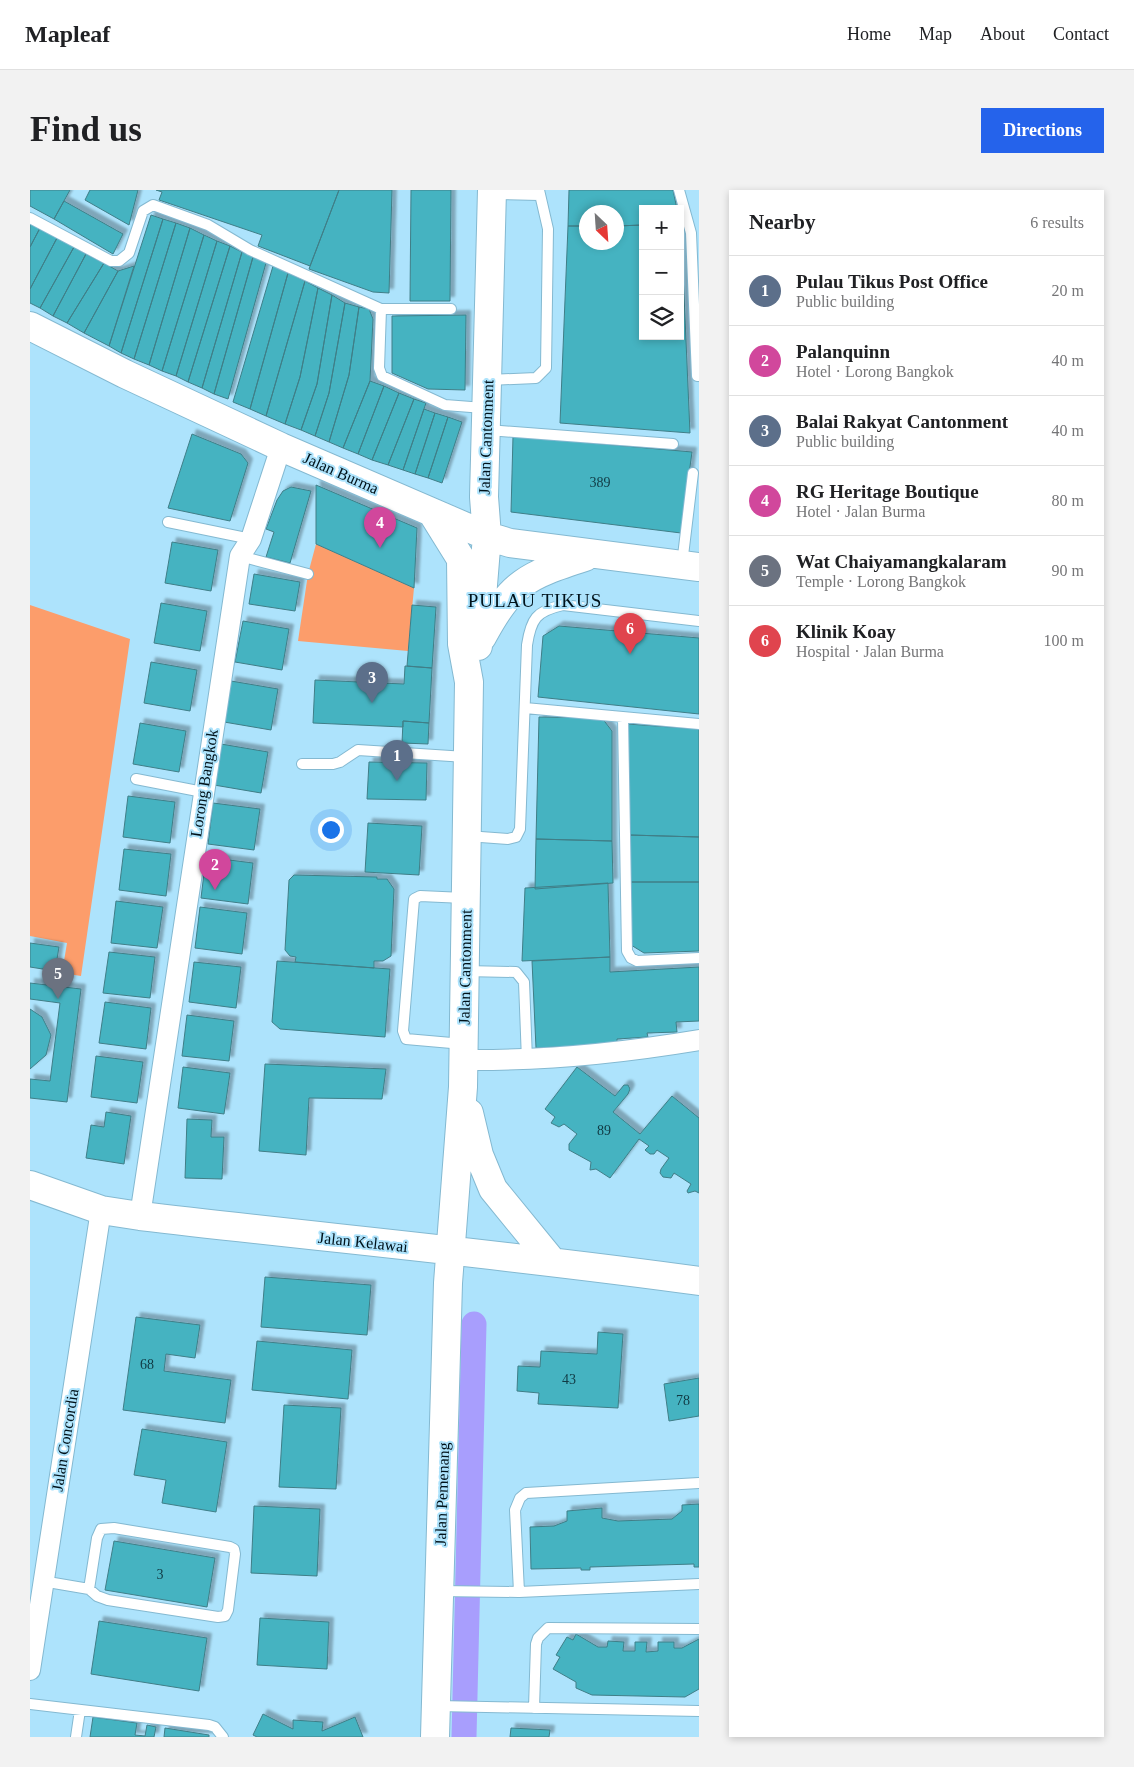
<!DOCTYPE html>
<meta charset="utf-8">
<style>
:root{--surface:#fff;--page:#f2f2f2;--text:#202124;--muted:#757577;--line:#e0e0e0;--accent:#2563eb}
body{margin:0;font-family:"Times New Roman",serif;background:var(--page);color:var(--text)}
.controls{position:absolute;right:15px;top:15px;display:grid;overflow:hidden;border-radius:0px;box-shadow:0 2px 8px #0003}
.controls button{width:45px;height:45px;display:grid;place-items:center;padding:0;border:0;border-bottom:1px solid var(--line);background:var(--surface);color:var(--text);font:25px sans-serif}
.compass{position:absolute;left:549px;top:15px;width:45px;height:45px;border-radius:50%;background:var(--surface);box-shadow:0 2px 8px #0003;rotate:155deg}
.you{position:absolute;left:300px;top:639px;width:18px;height:18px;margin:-12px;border:4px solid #fff;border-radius:50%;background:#1a73e8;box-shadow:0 0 0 8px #1a73e833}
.badge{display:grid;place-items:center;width:32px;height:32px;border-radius:50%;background:var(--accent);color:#fff;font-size:16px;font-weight:700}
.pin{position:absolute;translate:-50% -41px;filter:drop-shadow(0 1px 2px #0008)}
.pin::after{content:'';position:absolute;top:26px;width:18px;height:15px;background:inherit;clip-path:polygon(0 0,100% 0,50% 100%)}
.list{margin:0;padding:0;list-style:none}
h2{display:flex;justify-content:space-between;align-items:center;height:65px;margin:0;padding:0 20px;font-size:21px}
h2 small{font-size:16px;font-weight:400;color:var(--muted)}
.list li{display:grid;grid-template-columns:32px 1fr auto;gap:15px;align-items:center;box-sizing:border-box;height:70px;padding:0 20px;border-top:1px solid var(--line)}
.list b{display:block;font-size:19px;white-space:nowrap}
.list p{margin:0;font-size:16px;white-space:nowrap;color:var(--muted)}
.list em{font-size:16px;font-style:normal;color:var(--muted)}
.icon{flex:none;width:28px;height:28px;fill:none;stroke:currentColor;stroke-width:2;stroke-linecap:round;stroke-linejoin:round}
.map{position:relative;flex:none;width:669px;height:1547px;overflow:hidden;border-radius:0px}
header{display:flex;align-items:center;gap:30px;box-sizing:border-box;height:70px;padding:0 25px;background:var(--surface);border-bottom:1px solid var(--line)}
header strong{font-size:24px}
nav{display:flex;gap:28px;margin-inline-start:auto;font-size:18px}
.intro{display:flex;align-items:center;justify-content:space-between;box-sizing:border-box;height:120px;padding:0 30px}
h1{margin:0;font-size:35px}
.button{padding:12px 22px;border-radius:0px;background:var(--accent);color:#fff;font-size:18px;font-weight:700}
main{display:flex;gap:30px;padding:0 30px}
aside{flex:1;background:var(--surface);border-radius:0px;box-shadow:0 2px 8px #0003}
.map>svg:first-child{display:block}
.green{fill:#fc9d6b}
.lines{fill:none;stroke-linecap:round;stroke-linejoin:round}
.canal{stroke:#a89efd;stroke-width:25}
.building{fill:#44b3c1;stroke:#407e87;filter:url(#shadow)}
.lane-casing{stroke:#84b9d1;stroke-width:12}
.street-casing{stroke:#84b9d1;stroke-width:22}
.secondary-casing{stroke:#84b9d1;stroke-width:30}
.lane{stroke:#fff;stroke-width:10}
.street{stroke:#fff;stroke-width:20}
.secondary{stroke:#fff;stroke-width:28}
.labels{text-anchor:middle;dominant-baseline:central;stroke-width:4;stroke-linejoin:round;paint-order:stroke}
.number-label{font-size:14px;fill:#113a44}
.street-label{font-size:16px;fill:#00121a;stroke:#ade3fc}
.quarter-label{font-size:19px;letter-spacing:1px;fill:#00121a;stroke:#ade3fc}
</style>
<header>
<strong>Mapleaf</strong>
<nav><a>Home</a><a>Map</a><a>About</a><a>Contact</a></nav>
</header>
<div class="intro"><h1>Find us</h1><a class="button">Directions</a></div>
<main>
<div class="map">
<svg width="669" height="1547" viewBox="0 0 669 1547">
<defs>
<filter id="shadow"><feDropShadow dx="4.5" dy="-4.5" stdDeviation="1" flood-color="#0004"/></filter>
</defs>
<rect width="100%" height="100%" fill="#ade3fc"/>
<path class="green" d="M286,354L384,398L378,461L268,451L278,384Z
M0,415L100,449L51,786L32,783L37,753L0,746Z"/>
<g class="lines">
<path class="canal" d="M434,1547L444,1134"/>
</g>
<path class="building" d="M0,0H40L24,29L0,16Z
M60,0H108L99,35L55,10Z
M126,0H309L280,76L228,56L232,45L129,10L132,2Z
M309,0H362L359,103L343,102L279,79Z
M381,0H421L420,111H380Z
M539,0H643L647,19H613V35L586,36V22H556V36H538Z
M34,11L93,44L83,64L24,29Z
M121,25L133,29L91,163L79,156Z
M133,29L146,33L104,169L91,163Z
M0,33L10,38L0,57Z
M146,33L160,38L119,175L104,169Z
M613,35V146H650L651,35L660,243L530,233L538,36H556V52H586V36Z
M10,38L27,48L0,99V57Z
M160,38L174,45L132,181L119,175Z
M174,45L187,51L146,186L132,181Z
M27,48L44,57L10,118L0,113V99Z
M187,51L200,56L158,192L146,186Z
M200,56L212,62L172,198L158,192Z
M44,57L56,64L23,126L10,118Z
M212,62L223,67L184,204L172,198Z
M56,64L74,73L37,133L23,126Z
M223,67L236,73L198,209L184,204Z
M74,73L88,81L54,143L37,133Z
M104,76L79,156L54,143L88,81Z
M243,76L258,83L220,219L203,212Z
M258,83L275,91L236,226L220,219Z
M275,91L288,98L270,187L255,234L236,226Z
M288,98L302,105L287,194L271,240L255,234L270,187Z
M302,105L315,113L299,203L285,246L271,240L287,194Z
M315,113L329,117L319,185L299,252L285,246L299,203Z
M329,117L339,119L343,129L340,191L313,258L299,252L319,185Z
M436,125L435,200L398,199L362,183V126Z
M340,191L354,196L328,264L313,258Z
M354,196L369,203L342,270L328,264Z
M369,203L384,209L358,275L342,270Z
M384,209L396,213L373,280L358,275Z
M394,219L405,223L385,284L373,280Z
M405,223L418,227L398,288L385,284Z
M418,227L432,232L412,293L398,288Z
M162,244L211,264L218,273L200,331L138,318Z
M483,246L662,262L651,343L481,322Z
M286,295L387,338L384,398L286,354Z
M261,297L281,301L260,373L236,367L244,342L236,339L247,310L253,301Z
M142,352L188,360L181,401L135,393Z
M224,384L270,392L265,421L219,414Z
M131,413L177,421L170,461L124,453Z
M382,415L406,417L402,478L377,476Z
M213,431L259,439L252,480L205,472Z
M529,436L669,448V524L508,507L513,446Z
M121,472L167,480L160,521L114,513Z
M375,476L402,478L399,533L373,531V537L283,533L285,490L374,494Z
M201,491L248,499L241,540L194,532Z
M509,527L572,528L582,541V651L506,649Z
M373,531L399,533L398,554L372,553Z
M110,533L156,541L149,582L103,574Z
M598,534L669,539V647L599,645Z
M191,554L238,562L231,603L184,595Z
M339,572L397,573L396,610L337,609Z
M98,606L145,612L140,653L93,647Z
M183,613L230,619L224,660L178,654Z
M338,633L392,636L389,685L335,682Z
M599,645L669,647V692H600Z
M506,649L582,651L583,693L505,699Z
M94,659L141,664L136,706L89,700Z
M176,667L223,673L218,714L171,708Z
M264,685L347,687V689H357L364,699L361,766L353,771H344V778L265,772L266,767L260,766L255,760L259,690Z
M600,692H669V761L614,763L601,755Z
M578,693L580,767L492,771L495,698Z
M86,711L133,717L127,758L81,753Z
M170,717L217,723L212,764L165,758Z
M0,753L29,757L25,781L0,777Z
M79,762L125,767L120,808L73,803Z
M580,767V782L669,777V831L646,832L647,842L617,843L618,847L587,849V854L506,858L502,771Z
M247,771L360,779L355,847L250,839L242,832Z
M164,772L211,777L206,818L159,812Z
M0,793L51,799L37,912L0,908V889L20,891L30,813L0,809Z
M75,812L121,818L116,859L69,853Z
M0,819L12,827L21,845L16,865L0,879Z
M157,825L204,831L199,871L152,866Z
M66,866L113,872L107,913L61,907Z
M235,874L356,879L352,909L279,908L276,965L229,961Z
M153,877L200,883L194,924L148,918Z
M547,877L585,906L594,895H598L600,899L598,904L583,922L610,944L642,906L669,928V1003L665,1001L658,1003L657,1001L661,994L644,983L641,988L633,987L630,983L631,979L639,968L627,960L624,964H620L615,960L619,956L609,949L580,988L566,979L560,980L561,972L539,960V954L547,944L534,934L529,937L521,933L525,927L515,919Z
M76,922L101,926L94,974L56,968L61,935L74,937Z
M157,929L182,930L181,947H194L192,989L155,988Z
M235,1087L341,1095L337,1145L231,1137Z
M106,1127L170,1135L165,1168L136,1164L134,1181L201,1190L195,1233L93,1220Z
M568,1142L593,1144L588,1218L508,1214L509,1203L487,1201L488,1176L510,1177L511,1161L567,1164Z
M227,1151L322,1160L318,1209L222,1200Z
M669,1188V1226L639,1231L634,1194Z
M254,1215L311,1218L306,1299L249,1297Z
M112,1239L197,1252L186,1322L132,1313L136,1290L104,1285Z
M669,1314V1377H664V1374L560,1377V1380H551V1378L501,1379L500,1337L524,1336L537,1331V1321L572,1318V1328L588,1331L642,1329L652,1321V1315Z
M224,1316L290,1319L287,1386L221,1383Z
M84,1351L185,1368L177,1417L75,1400Z
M230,1428L299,1432L297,1479L227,1475Z
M69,1431L177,1448L169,1501L61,1484Z
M546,1444L568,1457H577L578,1451L594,1452L593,1461H605V1452H617L616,1462L628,1461V1452H644V1458H652L669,1449V1499L655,1507L562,1505L546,1498V1492L523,1479L530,1467L526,1465L537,1447L543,1450Z
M233,1524L263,1539V1530L293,1532L292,1541L325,1527L333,1547H227L223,1545Z
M63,1527L107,1533L105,1545L115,1546L117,1535L126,1537L124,1547H60Z
M135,1538L179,1545V1547H134Z
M481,1538L520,1540L519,1547H480Z"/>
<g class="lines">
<g class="lane-casing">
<path id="lane" d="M649,0L661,43L667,186H669
M463,4L509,5
M0,28L81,71H89L99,63L113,21L123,15L178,35L220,60L351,119H421
M351,119L349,178L352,186L415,215L454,218
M459,190L506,188L516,178L518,39L509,0
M458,240L643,254
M138,332L221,349
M210,366L278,384
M652,374L663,283
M495,518L669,534
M593,528L597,761L601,768L607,771L669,768
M272,574H303L310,572L328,560L436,567
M106,589L173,602
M437,646L478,649L486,647L490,639L497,455C501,429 506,421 533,415L669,431
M435,781L486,782L494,792L497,870
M433,854L376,849L373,841L384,709L390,706L434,708
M12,1391L59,1399L67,1406L78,1410L188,1427L195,1426L198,1420L205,1364L204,1359L200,1357L84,1338L71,1339L67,1348L59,1399
M410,1401L489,1402L669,1394
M489,1402L485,1320L490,1308L496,1303L669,1293
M0,1514L179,1535L185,1537L193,1547
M408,1516L669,1521
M504,1518L506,1454L508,1448L518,1438L669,1439
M46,1547L50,1520"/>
</g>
<g class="street-casing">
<path id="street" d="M433,870C513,871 591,863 669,850
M110,1026L210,366L221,349L251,257
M0,1480L71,1020"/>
</g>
<g class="secondary-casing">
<path id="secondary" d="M0,136L95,184L251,257L457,346L480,353L669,377
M403,324L431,369L432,454L439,492L433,897L418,1093L405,1547
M452,447C482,392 496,386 555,367
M448,456L457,346L454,307L462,0
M439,923L449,965L463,999L521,1070
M0,995L71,1020L110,1026C296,1048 483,1065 669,1091"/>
</g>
<use href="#lane" class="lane"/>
<use href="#street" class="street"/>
<use href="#secondary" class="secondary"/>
</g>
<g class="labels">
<g class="number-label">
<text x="570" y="292">389</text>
<text x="574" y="940">89</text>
<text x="117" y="1174">68</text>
<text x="539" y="1189">43</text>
<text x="653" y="1210">78</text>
<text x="130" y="1384">3</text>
</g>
<g class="street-label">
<text transform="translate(456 247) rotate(-88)">Jalan Cantonment</text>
<text transform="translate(311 283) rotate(24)">Jalan Burma</text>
<text transform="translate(174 593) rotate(-81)">Lorong Bangkok</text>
<text transform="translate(435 777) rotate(-89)">Jalan Cantonment</text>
<text transform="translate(333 1052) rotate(6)">Jalan Kelawai</text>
<text transform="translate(35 1250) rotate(-81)">Jalan Concordia</text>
<text transform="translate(412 1304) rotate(-88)">Jalan Pemenang</text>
</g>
<g class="quarter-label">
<text x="505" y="410">PULAU TIKUS</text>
</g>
</g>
</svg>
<div class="controls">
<button>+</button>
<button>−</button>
<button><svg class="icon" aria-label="layers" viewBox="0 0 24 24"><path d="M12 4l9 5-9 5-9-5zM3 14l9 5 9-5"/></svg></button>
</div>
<svg class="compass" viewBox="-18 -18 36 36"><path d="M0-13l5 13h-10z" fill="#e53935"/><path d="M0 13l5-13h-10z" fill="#757577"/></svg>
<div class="you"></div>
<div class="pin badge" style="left:367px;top:591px;background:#5c6f8a">1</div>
<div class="pin badge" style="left:185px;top:700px;background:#d1479c">2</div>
<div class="pin badge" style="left:342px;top:513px;background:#5c6f8a">3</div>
<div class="pin badge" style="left:350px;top:358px;background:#d1479c">4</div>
<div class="pin badge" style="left:28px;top:809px;background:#6b7280">5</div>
<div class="pin badge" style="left:600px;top:464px;background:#e0444e">6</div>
</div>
<aside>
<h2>Nearby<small>6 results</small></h2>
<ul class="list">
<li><span class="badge" style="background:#5c6f8a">1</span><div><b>Pulau Tikus Post Office</b><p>Public building</p></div><em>20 m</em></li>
<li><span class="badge" style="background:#d1479c">2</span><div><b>Palanquinn</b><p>Hotel · Lorong Bangkok</p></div><em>40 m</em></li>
<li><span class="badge" style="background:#5c6f8a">3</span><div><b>Balai Rakyat Cantonment</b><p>Public building</p></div><em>40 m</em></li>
<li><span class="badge" style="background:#d1479c">4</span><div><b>RG Heritage Boutique</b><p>Hotel · Jalan Burma</p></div><em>80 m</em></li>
<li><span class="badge" style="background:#6b7280">5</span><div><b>Wat Chaiyamangkalaram</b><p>Temple · Lorong Bangkok</p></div><em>90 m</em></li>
<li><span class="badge" style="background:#e0444e">6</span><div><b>Klinik Koay</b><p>Hospital · Jalan Burma</p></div><em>100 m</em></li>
</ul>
</aside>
</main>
